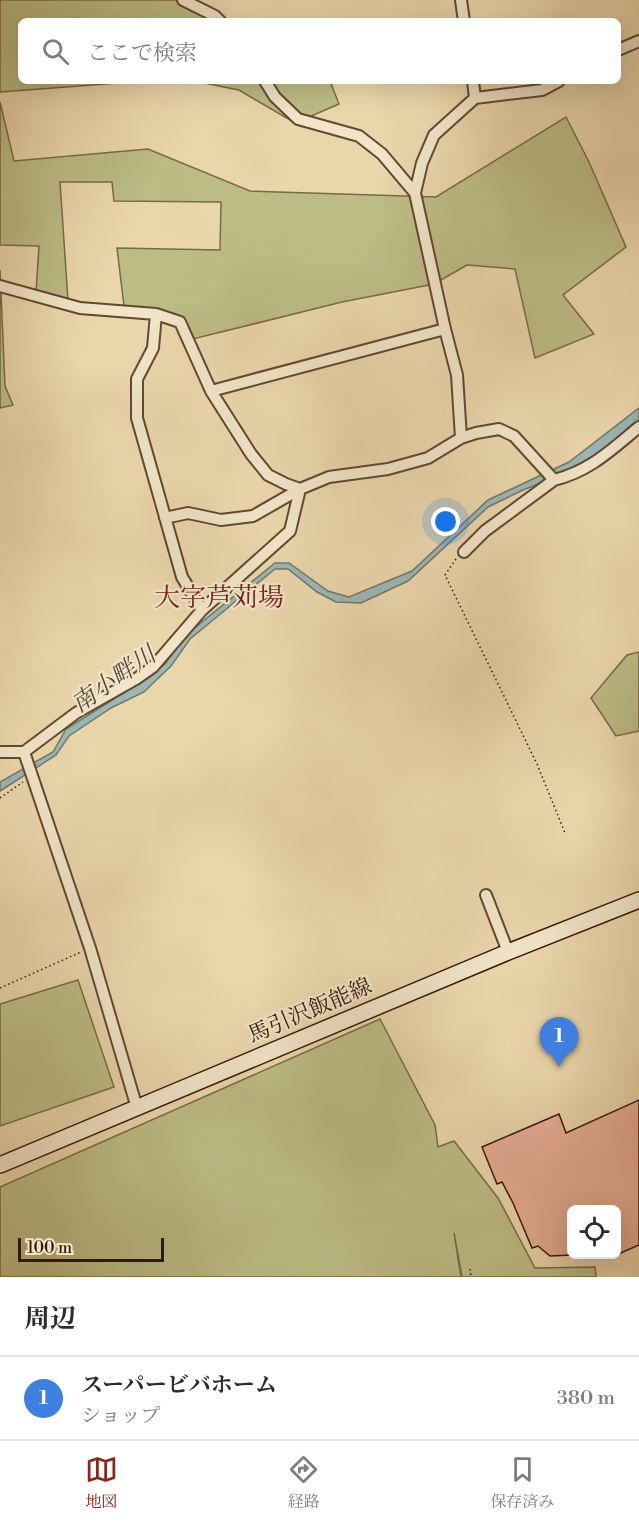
<!DOCTYPE html>
<html lang="ja">
<meta charset="utf-8">
<style>
:root{--surface:#fff;--page:#f7f7f7;--text:#2b2b33;--muted:#7c7c81;--line:#e1e1e2;--accent:#8f2418}
body{margin:0;font-family:"Libre Bodoni","Noto Serif JP",serif;background:var(--page);color:var(--text)}
.controls{position:absolute;right:18px;bottom:18px;display:grid;overflow:hidden;border-radius:9px;box-shadow:0 6px 24px #0002}
.controls button{width:54px;height:54px;display:grid;place-items:center;padding:0;border:0;border-bottom:2px solid var(--line);background:var(--surface);color:var(--text);font:30px sans-serif}
.scale{position:absolute;left:18px;bottom:15px;width:146px;box-sizing:border-box;padding-left:6px;border:3px solid #351804;border-top:0;font-size:16px;line-height:21px;white-space:nowrap;color:#351804;-webkit-text-stroke:4px #f1e4c8;paint-order:stroke}
.you{position:absolute;left:446px;top:522px;width:21px;height:21px;margin:-15px;border:4px solid #fff;border-radius:50%;background:#1a73e8;box-shadow:0 0 0 9px #1a73e833}
.badge{display:grid;place-items:center;width:39px;height:39px;border-radius:50%;background:var(--accent);color:#fff;font-size:20px;font-weight:700}
.pin{position:absolute;translate:-50% -50px;filter:drop-shadow(0 2px 3px #0008)}
.pin::after{content:'';position:absolute;top:32px;width:21px;height:18px;background:inherit;clip-path:polygon(0 0,100% 0,50% 100%)}
.list{margin:0;padding:0;list-style:none}
h2{display:flex;justify-content:space-between;align-items:center;height:78px;margin:0;padding:0 24px;font-size:26px}
h2 small{font-size:20px;font-weight:400;color:var(--muted)}
.list li{display:grid;grid-template-columns:39px 1fr auto;gap:18px;align-items:center;box-sizing:border-box;height:84px;padding:0 24px;border-top:2px solid var(--line)}
.list b{display:block;font-size:22px;white-space:nowrap}
.list p{margin:0;font-size:20px;white-space:nowrap;color:var(--muted)}
.list em{font-size:20px;font-style:normal;color:var(--muted)}
.icon{flex:none;width:33px;height:33px;fill:none;stroke:currentColor;stroke-width:2;stroke-linecap:round;stroke-linejoin:round}
.map{position:relative;flex:none;width:639px;height:1277px;overflow:hidden}
.search{position:absolute;background:var(--surface);box-shadow:0 6px 24px #0002;left:18px;right:18px;top:18px;height:66px;display:flex;align-items:center;gap:15px;box-sizing:border-box;padding:0 21px;border-radius:9px;color:var(--muted);font-size:22px}
.sheet{height:162px;background:var(--surface)}
nav{display:flex;justify-content:space-around;align-items:center;box-sizing:border-box;height:84px;border-top:2px solid var(--line);background:var(--surface);font-size:16px;color:var(--muted)}
nav a{display:grid;justify-items:center;gap:3px}
nav .on{color:var(--accent)}
.map>svg:first-child{display:block}
.green{fill:#bcbc85;stroke:#786a44;stroke-width:1.5}
.water{fill:#9bb7b3;stroke:#72776d;stroke-width:1.5}
.building{fill:#e7ad95;stroke:#351804;stroke-width:1.5}
.lines{fill:none;stroke-linecap:round;stroke-linejoin:round}
.street-casing{stroke:#62482e;stroke-width:14}
.secondary-casing{stroke:#351804;stroke-width:18}
.path{stroke:#351804;stroke-width:1.5;stroke-dasharray:1.5 3;stroke-linecap:butt}
.street{stroke:#f1e4c8;stroke-width:10}
.secondary{stroke:#f1e4c8;stroke-width:15}
.labels{text-anchor:middle;dominant-baseline:central;stroke-width:4.5;stroke-linejoin:round;paint-order:stroke}
.street-label{font-size:22px;fill:#351804;stroke:#f1e4c8}
.water-label{font-size:24px;font-style:italic;fill:#544839;stroke:#f1e4c8}
.quarter-label{font-size:26px;fill:#7a1f14;stroke:#f1e4c8}
</style>
<div class="map">
<svg width="639" height="1277" viewBox="0 0 639 1277">
<rect width="100%" height="100%" fill="#ead6ab"/>
<filter id="stains"><feTurbulence type="fractalNoise" baseFrequency=".00333" numOctaves="4"/><feColorMatrix values="0 0 0 0 .2 0 0 0 0 .09 0 0 0 0 .02 0 0 0 .5 -.17"/></filter>
<radialGradient id="worn" r=".72"><stop offset=".6" stop-color="#630" stop-opacity="0"/><stop offset="1" stop-color="#630" stop-opacity=".3"/></radialGradient>
<path class="green" d="M0,0H190L218,21H21V81H145L0,92Z
M194,81H330L339,104L295,123L239,90Z
M0,102L14,161L148,149L250,191L436,197L566,117L589,162L626,247L563,295L594,334L535,358L515,269L467,265L434,284L342,302L193,339L181,318L124,306L117,248L220,250L221,202L114,201L112,182H60L68,301L36,291L39,246L0,245Z
M0,270L5,386L13,405L0,408Z
M639,652V731L616,736L591,698L627,655Z
M78,980L114,1087L0,1126V1004Z
M380,1019L435,1125L438,1147L454,1141L498,1198L535,1268L595,1267L596,1277H462L454,1233L461,1277H0V1187Z"/>
<path class="water" d="M639,408V422L581,467L523,490L488,507L408,581L361,603L336,602L317,592L288,569H275L190,639L171,666L144,692L111,708L69,736L56,755L0,791V782L53,752L66,729L138,684L165,664L187,634L275,563H289L328,591L349,597L412,571L488,500L569,462Z"/>
<path class="building" d="M639,1100V1245L616,1255V1209H572V1255L550,1256L538,1246L532,1248L513,1203L502,1182L497,1184L482,1147L559,1114L566,1133Z"/>
<g class="lines">
<g class="street-casing">
<path id="street" d="M183,0L215,16L220,21
M461,0L464,21
M618,50L639,41
M265,81L275,97L298,119L359,136L382,154L415,193L445,329L457,375L461,438
M473,81L475,98
M415,193L422,163L434,135L475,98L542,90L559,81
M0,286L80,308L156,314L180,322L211,391L251,454L268,475L286,484L300,489L329,477L388,469L428,458L461,438L476,433L499,429L514,436L554,480C590,471 611,450 639,427
M156,314L153,348L137,379V418L182,577L202,610
M211,391L445,329
M165,518L188,513L221,520L253,516L300,489
M464,552L485,531L554,480
M0,752H24L76,713L136,679L153,667L202,610L290,531L300,489
M24,752L90,948L137,1108
M486,895L508,952"/>
</g>
<g class="secondary-casing">
<path id="secondary" d="M0,1165L508,952L639,900"/>
</g>
<path class="path" d="M456,559L445,575L537,764L565,833
M0,798L23,782
M0,988L81,952
M470,1269L471,1277"/>
<use href="#street" class="street"/>
<use href="#secondary" class="secondary"/>
</g>
<g class="labels">
<g class="street-label">
<text transform="translate(310 1011) rotate(-23)">馬引沢飯能線</text>
</g>
<g class="water-label">
<text transform="translate(114 680) rotate(-35)">南小畔川</text>
</g>
<g class="quarter-label">
<text x="219" y="598">大字芦苅場</text>
</g>
</g>
<rect width="100%" height="100%" filter="url(#stains)"/>
<rect width="100%" height="100%" fill="url(#worn)"/>
</svg>
<div class="controls">
<button><svg class="icon" aria-label="locate" viewBox="0 0 24 24"><circle cx="12" cy="12" r="6"/><path d="M12 2v4M12 18v4M2 12h4M18 12h4"/></svg></button>
</div>
<div class="scale">100 m</div>
<div class="you"></div>
<div class="pin badge" style="left:559px;top:1067px;background:#3f7fe0">1</div>
<div class="search"><svg class="icon" aria-label="search" viewBox="0 0 24 24"><circle cx="10" cy="10" r="6"/><path d="M15 15l6 6"/></svg>ここで検索</div>
</div>
<section class="sheet">
<h2>周辺<small></small></h2>
<ul class="list">
<li><span class="badge" style="background:#3f7fe0">1</span><div><b>スーパービバホーム</b><p>ショップ</p></div><em>380 m</em></li>
</ul>
</section>
<nav>
<a class="on"><svg class="icon" aria-label="map" viewBox="0 0 24 24"><path d="M3 6l6-2 6 2 6-2v14l-6 2-6-2-6 2zM9 4v14M15 6v14"/></svg>地図</a>
<a><svg class="icon" aria-label="directions" viewBox="0 0 24 24"><path d="M12 3l9 9-9 9-9-9zM9 14v-3h6M13 9l2 2-2 2"/></svg>経路</a>
<a><svg class="icon" aria-label="saved" viewBox="0 0 24 24"><path d="M7 4h10v16l-5-4-5 4z"/></svg>保存済み</a>
</nav>
